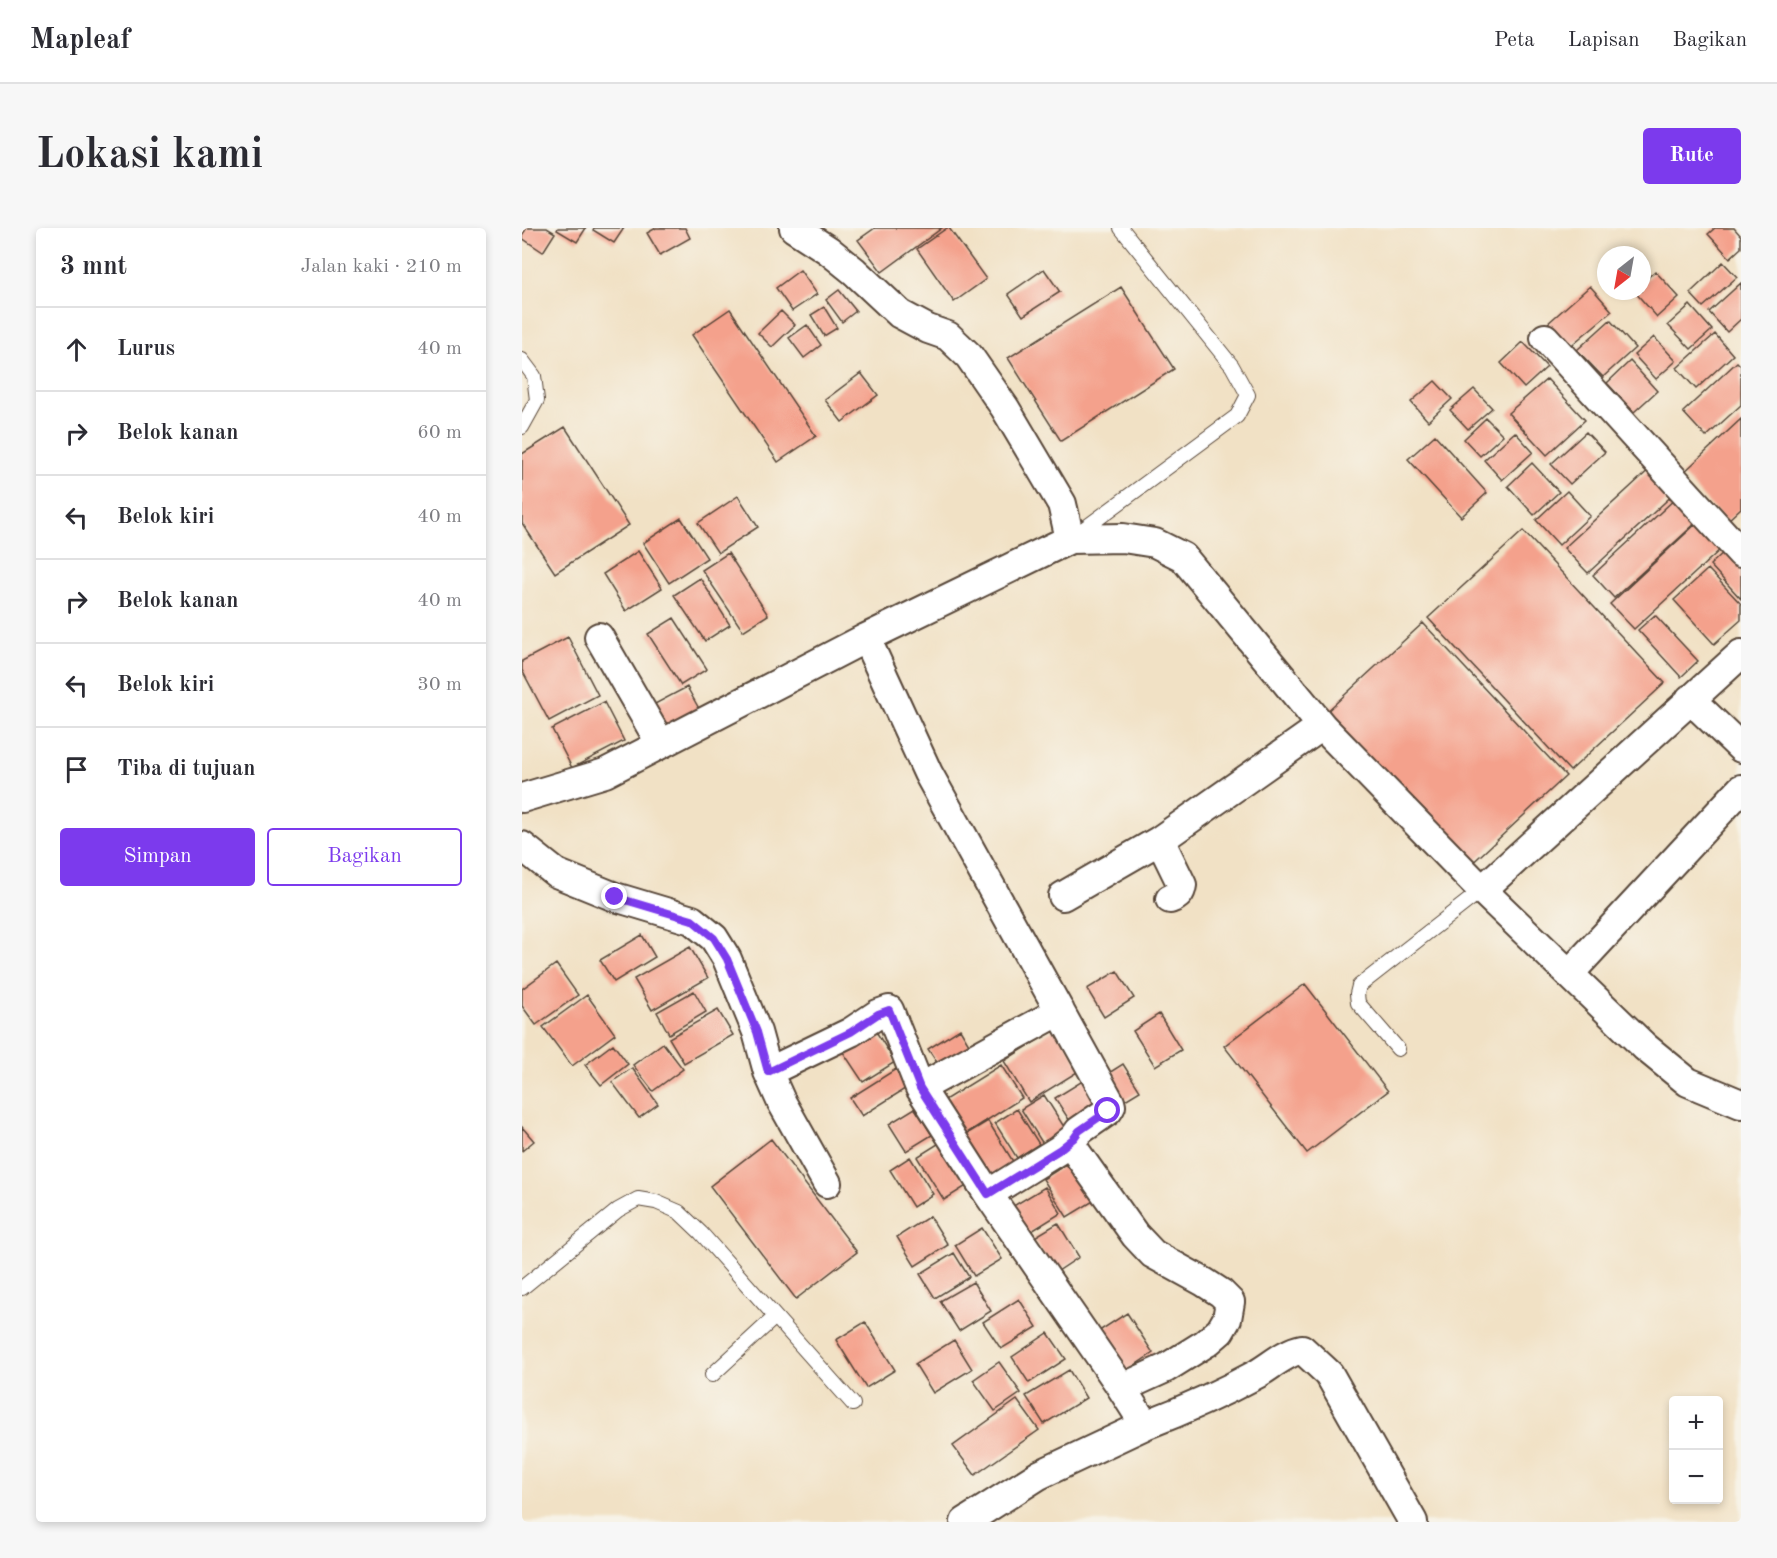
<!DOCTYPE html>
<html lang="id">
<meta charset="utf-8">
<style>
:root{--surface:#fff;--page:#f7f7f7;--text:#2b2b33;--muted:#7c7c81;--line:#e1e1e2;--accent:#7c3aed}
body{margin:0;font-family:"Old Standard TT",serif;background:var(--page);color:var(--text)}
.controls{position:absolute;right:18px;bottom:18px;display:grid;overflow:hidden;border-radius:6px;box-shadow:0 3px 9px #0003}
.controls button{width:54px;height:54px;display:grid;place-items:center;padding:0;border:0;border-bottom:2px solid var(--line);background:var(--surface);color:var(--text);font:30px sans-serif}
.compass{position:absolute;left:1075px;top:18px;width:54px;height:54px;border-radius:50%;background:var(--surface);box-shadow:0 3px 9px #0003;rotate:211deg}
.stop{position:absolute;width:18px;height:18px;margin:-14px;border:4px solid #7c3aed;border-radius:50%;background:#fff}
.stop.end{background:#7c3aed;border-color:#fff;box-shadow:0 2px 6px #0008}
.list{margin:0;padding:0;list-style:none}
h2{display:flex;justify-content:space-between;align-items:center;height:78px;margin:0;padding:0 24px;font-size:26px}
h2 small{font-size:20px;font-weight:400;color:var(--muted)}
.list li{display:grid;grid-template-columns:39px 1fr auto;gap:18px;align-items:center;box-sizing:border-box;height:84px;padding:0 24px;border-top:2px solid var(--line)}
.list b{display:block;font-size:22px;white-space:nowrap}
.list em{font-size:20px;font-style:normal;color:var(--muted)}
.actions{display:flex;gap:12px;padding:18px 24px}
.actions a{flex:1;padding:14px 0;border:2px solid var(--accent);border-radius:6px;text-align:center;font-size:21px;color:var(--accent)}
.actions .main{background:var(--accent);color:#fff}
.icon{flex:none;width:33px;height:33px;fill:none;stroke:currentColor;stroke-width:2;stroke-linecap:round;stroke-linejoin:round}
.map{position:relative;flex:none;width:1219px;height:1294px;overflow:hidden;border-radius:6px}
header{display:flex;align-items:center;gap:36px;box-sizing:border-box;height:84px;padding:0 30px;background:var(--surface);border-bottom:2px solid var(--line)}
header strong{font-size:28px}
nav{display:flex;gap:33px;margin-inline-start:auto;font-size:21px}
.intro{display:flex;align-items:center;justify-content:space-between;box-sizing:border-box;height:144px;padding:0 36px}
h1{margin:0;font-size:42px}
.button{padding:15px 27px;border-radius:6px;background:var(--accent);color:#fff;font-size:21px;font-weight:700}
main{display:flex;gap:36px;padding:0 36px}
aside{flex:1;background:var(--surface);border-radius:6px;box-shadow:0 3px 9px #0003}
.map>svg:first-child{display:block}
.building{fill:#f4a18c}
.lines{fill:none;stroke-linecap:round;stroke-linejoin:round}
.service-casing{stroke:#564537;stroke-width:16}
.minor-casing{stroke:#564537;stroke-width:32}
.service{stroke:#fff;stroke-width:14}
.minor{stroke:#fff;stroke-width:28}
.route{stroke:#7c3aed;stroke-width:8}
</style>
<header>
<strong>Mapleaf</strong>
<nav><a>Peta</a><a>Lapisan</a><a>Bagikan</a></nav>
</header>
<div class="intro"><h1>Lokasi kami</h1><a class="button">Rute</a></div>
<main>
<aside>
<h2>3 mnt<small>Jalan kaki · 210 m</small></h2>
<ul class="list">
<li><svg class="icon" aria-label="ahead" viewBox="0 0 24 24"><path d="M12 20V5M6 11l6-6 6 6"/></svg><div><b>Lurus</b></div><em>40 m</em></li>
<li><svg class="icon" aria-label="right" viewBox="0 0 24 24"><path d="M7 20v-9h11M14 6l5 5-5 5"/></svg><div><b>Belok kanan</b></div><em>60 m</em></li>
<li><svg class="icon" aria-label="left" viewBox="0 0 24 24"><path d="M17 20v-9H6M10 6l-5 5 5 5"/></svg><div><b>Belok kiri</b></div><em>40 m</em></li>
<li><svg class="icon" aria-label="right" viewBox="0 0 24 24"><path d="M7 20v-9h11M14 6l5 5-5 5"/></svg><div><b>Belok kanan</b></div><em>40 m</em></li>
<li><svg class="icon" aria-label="left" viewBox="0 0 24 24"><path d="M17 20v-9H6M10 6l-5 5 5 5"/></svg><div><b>Belok kiri</b></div><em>30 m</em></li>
<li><svg class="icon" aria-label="arrive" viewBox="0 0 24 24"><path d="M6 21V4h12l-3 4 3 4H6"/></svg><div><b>Tiba di tujuan</b></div></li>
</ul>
<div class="actions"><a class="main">Simpan</a><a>Bagikan</a></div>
</aside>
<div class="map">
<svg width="1219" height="1294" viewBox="0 0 1219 1294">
<rect width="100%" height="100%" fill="#f7f3e8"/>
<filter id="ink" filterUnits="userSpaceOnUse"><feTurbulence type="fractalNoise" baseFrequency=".0167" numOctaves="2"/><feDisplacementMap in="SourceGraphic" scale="12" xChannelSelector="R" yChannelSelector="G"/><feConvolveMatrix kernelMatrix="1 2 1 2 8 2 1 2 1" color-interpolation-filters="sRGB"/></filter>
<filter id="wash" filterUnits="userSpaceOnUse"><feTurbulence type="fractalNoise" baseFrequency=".008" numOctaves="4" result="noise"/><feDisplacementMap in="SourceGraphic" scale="24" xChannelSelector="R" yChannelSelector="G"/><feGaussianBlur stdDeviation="1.35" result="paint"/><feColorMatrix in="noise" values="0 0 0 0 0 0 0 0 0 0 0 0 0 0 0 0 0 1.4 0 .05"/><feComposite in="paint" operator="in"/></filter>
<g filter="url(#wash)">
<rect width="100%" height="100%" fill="#f1e1c5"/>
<g id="blocks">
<path class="building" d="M5,0H25L33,5L21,24L0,10V7Z
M36,0H64L55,14L35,2Z
M72,0H102L92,15L71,2Z
M134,0H163L168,10L138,27L125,5Z
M353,0H420L360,44L336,12Z
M425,0H427L464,51L432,74L395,21Z
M1193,0H1212L1219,8V20L1208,30L1186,6Z
M1201,34L1215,49L1181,79L1168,65Z
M522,41L538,64L501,88L486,66Z
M278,42L295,66L270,83L254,60Z
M1133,43L1157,69L1135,89L1112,63H1120V55Z
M1219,55V91L1205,104L1187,84Z
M1068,58L1090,83L1046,120L1025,96Z
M599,59L652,141L539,213L486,130Z
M317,62L334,83L320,94L304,72Z
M1168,77L1190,102L1169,121L1146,97Z
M302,79L315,100L302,108L289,87Z
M208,81L294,208L256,234L170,107Z
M259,83L273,97L250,119L236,105Z
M1088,92L1113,120L1081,149L1055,122Z
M285,97L299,117L282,130L267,110Z
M1193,106L1211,127L1174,161L1155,140Z
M1132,109L1154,133L1134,151L1112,127Z
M1001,114L1025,139L1002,160L979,135Z
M1108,133L1135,163L1112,184L1085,155Z
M1215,134L1219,138V177L1184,209L1161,184Z
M339,145L356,167L320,194L303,172Z
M1025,151L1063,192L1025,227L986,185Z
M913,153L930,171L906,193L889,174Z
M952,161L970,180L946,201L928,182Z
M964,190L981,207L958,228L942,211Z
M1219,191V280L1204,294L1160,246Z
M43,199L107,297L33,345L0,295V226Z
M993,204L1011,224L980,252L962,232Z
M1064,204L1083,224L1048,256L1029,236Z
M913,207L965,265L939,289L886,231Z
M1010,235L1037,264L1012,287L986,258Z
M1131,238L1155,263L1066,345L1042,320Z
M1045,263L1068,288L1037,317L1014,292Z
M216,268L236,299L196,325L176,295Z
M1155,269L1177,292L1092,370L1071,347Z
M159,290L185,330L147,355L121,315Z
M1176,294L1200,320L1112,401L1088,376Z
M1001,303L1143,455L1048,543L906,390Z
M1204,322L1219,338V371L1188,337Z
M116,323L140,360L104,383L81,346Z
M206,325L246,387L221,403L180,342Z
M1186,341L1219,376V392L1192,416L1152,372Z
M178,350L208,397L183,413L152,367Z
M1133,387L1176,433L1159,449L1116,402Z
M152,390L185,441L159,457L126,406Z
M901,395L1044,548L944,641L801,487Z
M46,409L76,467L27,493L0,442V433Z
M165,459L181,488L145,507L129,478Z
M82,474L102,513L50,540L30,501Z
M120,707L133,729L92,754L78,732Z
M168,719L186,750L130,782L112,751Z
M34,736L56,767L14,797L0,778V761Z
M595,743L612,770L582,789L565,761Z
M783,756L866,863L785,925L702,818Z
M172,763L184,784L147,806L135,784Z
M65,767L93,806L50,838L21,799Z
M196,782L211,807L162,835L147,810Z
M637,786L659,822L633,838L611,803Z
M350,797L373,834L341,854L317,818Z
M535,800L560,841L507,874L482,833Z
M438,801L451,823L420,842L406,821Z
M141,815L161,841L131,863L111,837Z
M91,816L106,836L79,857L63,837Z
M601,836L618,863L595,877L579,850Z
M479,837L500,870L434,912L413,878Z
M110,840L136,876L117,890L90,854Z
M374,841L386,859L340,888L328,870Z
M567,849L585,877L551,898L533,870Z
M522,867L549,910L526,924L499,881Z
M393,880L410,907L384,923L367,896Z
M495,881L517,916L495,930L473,895Z
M466,893L492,935L464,952L438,910Z
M0,899L12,913L0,923Z
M249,911L335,1024L274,1071L188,958Z
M419,914L446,957L422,972L395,929Z
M388,929L411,966L391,979L368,942Z
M554,930L578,969L545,989L521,951Z
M523,959L539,985L505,1006L488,980Z
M408,988L426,1017L393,1038L375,1009Z
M536,995L557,1029L533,1045L511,1010Z
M460,1000L480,1031L452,1048L433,1017Z
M432,1025L447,1049L413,1070L398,1046Z
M451,1054L469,1083L437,1103L418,1073Z
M497,1071L515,1099L479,1121L461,1094Z
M605,1085L631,1125L598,1147L571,1107Z
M343,1094L373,1142L344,1160L314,1112Z
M526,1105L544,1131L507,1155L490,1129Z
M432,1112L450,1141L411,1165L393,1136Z
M477,1134L499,1165L473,1183L451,1152Z
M547,1142L564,1170L522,1196L504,1168Z
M495,1172L517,1202L453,1247L431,1218Z"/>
</g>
</g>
<g filter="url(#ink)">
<use href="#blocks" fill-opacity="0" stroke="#564537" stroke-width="1.5"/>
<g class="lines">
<g class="service-casing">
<path id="service" d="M0,132L12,148L15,172L0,199
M555,306L715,188L726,167L710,138L599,0
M876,821L836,775L835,766L837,758L960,662
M0,1060L96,982L116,971L134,974L157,984L179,1005L331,1176
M190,1147L253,1089"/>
</g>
<g class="minor-casing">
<path id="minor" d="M272,0L306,22L332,43L378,86L406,101L426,108L447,128L483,180L540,276L548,311
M1023,110L1219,325
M77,409L139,516
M344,410L406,545L588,874L589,878L586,883L557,903L552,910L537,922L466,966
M1168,471L1219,520
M0,570L83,545L344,410L548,311L601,310L633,315L661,329L800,498L960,662L1123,819L1166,854L1219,876
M0,618L34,645L93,669L170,692L192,710L205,731L235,804L246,844L259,873L305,955
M960,662L1219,426
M541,668L638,612
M648,671C656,668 659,665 660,657L638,612L800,498
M1047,746L1219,561
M246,844L329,804L356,786L367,782L398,860L466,966L595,1153L623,1197C660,1183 700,1165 735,1146C749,1138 764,1124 780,1121L807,1146L891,1294
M398,860L538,783
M547,914L613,1007L631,1026L682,1054L699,1065L708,1074L705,1091L698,1103L684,1115L644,1140L600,1160
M443,1294L517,1247L623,1197"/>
</g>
<use href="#service" class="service"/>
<use href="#minor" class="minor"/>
</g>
</g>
<g class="lines" filter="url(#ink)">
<path class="route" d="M93,669L170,692L192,710L205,731L235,804L246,844L329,804L356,786L367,782L398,860L466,966L537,922L552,910L557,903L586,883"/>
</g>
</svg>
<div class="controls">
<button>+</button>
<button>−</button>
</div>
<svg class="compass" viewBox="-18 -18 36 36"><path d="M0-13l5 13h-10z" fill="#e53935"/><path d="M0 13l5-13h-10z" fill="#7c7c81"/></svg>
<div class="stop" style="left:586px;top:883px"></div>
<div class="stop end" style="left:93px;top:669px"></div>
</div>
</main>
